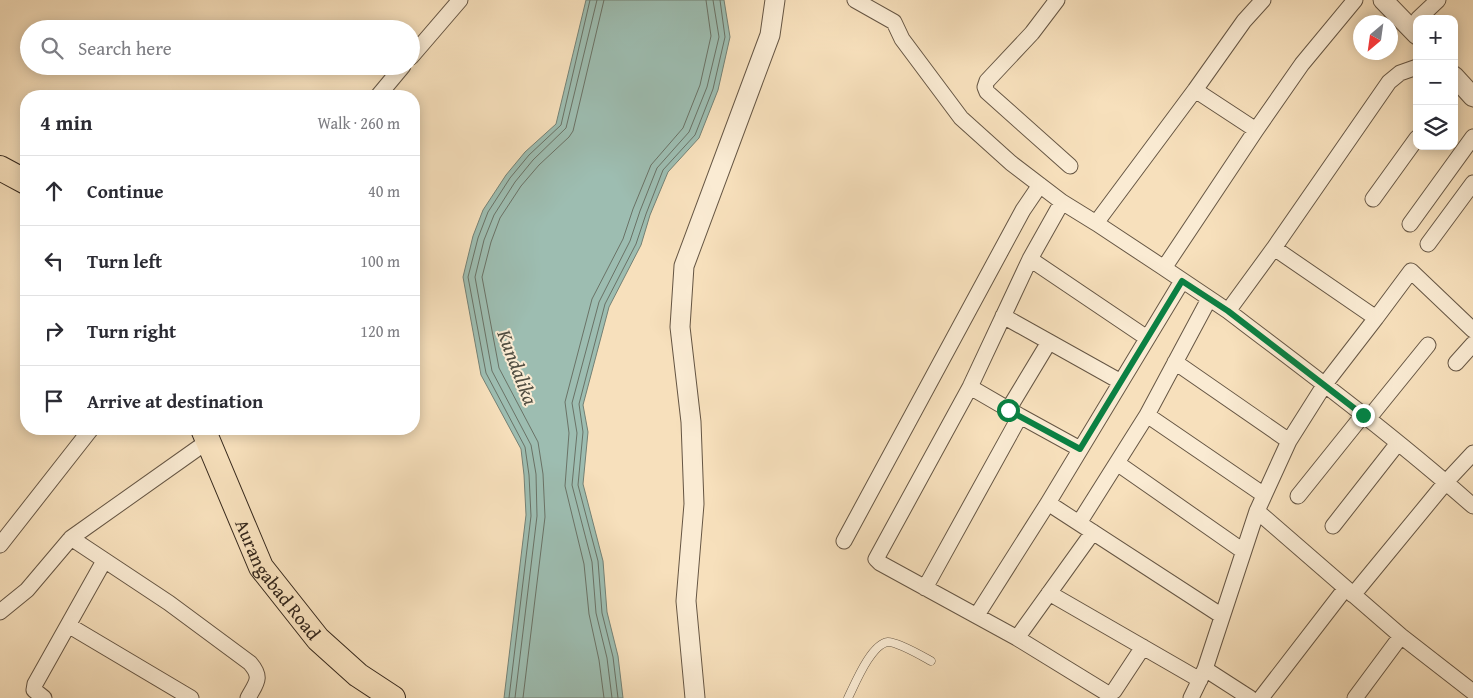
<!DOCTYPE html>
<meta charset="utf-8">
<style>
:root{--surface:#fff;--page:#f2f2f3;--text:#2b2b33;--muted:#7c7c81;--line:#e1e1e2}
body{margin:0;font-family:"Gentium Book Plus",serif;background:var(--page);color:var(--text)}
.controls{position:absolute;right:15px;top:15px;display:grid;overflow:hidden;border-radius:10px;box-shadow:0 2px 12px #0003}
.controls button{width:45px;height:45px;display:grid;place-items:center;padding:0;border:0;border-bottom:1px solid var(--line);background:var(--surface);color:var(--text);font:25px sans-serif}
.compass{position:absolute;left:1353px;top:15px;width:45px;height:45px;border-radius:50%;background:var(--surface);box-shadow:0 2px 12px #0003;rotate:209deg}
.stop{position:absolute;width:15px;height:15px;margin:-11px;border:4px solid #0b8043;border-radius:50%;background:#fff}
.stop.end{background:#0b8043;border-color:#fff;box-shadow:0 1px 5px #0008}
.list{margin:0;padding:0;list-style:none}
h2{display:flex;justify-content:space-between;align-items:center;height:65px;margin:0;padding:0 20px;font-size:21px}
h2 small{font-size:16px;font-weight:400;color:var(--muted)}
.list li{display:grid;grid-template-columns:32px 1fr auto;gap:15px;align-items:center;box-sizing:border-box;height:70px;padding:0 20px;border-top:1px solid var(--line)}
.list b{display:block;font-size:19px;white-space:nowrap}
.list em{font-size:16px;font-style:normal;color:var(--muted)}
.icon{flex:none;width:28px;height:28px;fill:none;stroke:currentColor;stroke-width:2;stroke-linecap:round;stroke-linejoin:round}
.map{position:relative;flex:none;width:1473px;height:698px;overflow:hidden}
.search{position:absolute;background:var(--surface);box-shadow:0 2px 12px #0003;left:20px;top:20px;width:400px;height:55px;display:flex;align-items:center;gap:12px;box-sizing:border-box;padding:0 18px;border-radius:28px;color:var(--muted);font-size:19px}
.panel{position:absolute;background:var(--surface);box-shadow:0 2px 12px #0003;left:20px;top:90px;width:400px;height:345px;border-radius:20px}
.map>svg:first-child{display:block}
.water{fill:#9dbdb1;stroke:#748175}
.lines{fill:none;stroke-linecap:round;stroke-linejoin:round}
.shore{stroke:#6a7266;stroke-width:1}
.service-casing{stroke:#665644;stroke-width:9}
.minor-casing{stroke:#665644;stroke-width:17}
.tertiary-casing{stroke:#665644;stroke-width:21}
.primary-casing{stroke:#36281c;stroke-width:26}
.service{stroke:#faebd3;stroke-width:8}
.minor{stroke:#faebd3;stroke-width:15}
.tertiary{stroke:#faebd3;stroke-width:19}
.primary{stroke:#f7e0bc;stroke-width:24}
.route{stroke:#0b8043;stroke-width:6}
.labels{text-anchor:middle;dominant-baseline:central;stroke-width:4;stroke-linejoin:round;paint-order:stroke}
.street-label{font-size:19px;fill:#36281c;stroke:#faebd3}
.water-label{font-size:20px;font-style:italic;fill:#504d41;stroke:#faebd3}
</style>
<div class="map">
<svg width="1473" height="698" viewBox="0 0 1473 698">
<rect width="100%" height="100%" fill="#f7e0bc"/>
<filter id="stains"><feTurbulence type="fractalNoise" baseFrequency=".004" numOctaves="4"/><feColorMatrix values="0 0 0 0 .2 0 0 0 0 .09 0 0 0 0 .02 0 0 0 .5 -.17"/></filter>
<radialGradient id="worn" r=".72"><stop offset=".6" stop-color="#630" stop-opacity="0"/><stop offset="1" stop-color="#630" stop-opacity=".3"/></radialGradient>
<path class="water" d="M586,0H724L730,37L718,90L699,138L668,172L650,215L641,245L609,307L583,405L588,432L583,484L603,561L607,612L618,656L623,698H504L526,515L524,475L521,449L481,375L463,277L473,236L483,210L506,175L525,152L556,124Z"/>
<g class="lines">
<path class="shore" d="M509,698L531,516L529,475L525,447L486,373L468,277L478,238L488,212L510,178L529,155L561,125L590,0
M515,698L537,516L536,474L531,445L492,371L475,277L484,240L494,215L515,182L533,160L566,128L597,0
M523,698L545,517L543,474L538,442L499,368L482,277L491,242L500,218L521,186L539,165L569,137L573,131L604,0
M604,698L599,660L589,614L584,564L565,486L569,433L565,402L592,299L623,239L633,209L651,165L683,128L700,85L711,36L706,0
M612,698L607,658L596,613L592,562L572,485L577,433L572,403L599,302L630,241L640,211L657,168L689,132L707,87L719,37L713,0
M618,698L613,657L602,613L598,561L578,485L583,432L579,404L605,304L636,244L646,214L663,170L695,135L713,89L725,37L720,0"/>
<g class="service-casing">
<path id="service" d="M848,698C855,684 871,644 888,642C898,642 922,656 931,661"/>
</g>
<g class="minor-casing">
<path id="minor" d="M855,0L894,22L902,39L961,118L1011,163L1062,202L1096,223
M1057,0L1032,33L987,81L985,87L987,92L1070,166
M1263,0L1244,21L1195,90L1096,223L1164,268L1256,130L1302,64L1355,0
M1418,19L1438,0
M411,57L460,0
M1195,90L1256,130
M378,96L403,66
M1373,199L1417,138
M1062,202L1030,259L970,387L876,559L880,563L1017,638L1105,692L1110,693L1114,691L1143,647
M1410,224L1473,137
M1428,244L1473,183
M1274,248L1389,82L1400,73L1417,67
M1030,259L1147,338
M1164,268L1228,311L1274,248L1376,318L1411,271L1473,330
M1228,311C1311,374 1395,437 1473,506
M1003,316L1121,382
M1175,362L1289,441
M1456,363L1473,344
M970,387L1020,416L1080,449
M1008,410L1049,342
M1147,415L1264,495
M1368,419L1428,345
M1117,463L1243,551
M1298,496L1363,415
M1048,503L1222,616
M1257,511L1401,636L1473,692
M1079,523L1147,415L1209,299
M1333,526L1398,443
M71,538L169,603L250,663C263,678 256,683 248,698
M844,541L1023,210L1040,185
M0,545L91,429
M925,588L1020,416
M1049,593L1200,680
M1353,595L1446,482L1473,453
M0,612L27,590L71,538L208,441
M977,615L1048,503L1182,281
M68,625L191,698
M1017,638L1093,532
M1205,669L1250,698
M44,698L34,690L35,684L104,561
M1191,698L1205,669L1257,511L1289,441L1325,384L1376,318
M1261,698L1345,589
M1355,698L1401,636"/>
</g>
<g class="tertiary-casing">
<path id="tertiary" d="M1383,0L1417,35
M1454,76L1473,97
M695,698L686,601L694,504L691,422L680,327L684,266L770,35L775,0"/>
</g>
<g class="primary-casing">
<g id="primary">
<path d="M0,168L26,182"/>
<path id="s1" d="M203,429L261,567L318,639L358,675L393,698"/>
</g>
</g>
<use href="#service" class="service"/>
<use href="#minor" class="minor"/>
<use href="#tertiary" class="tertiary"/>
<use href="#primary" class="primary"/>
</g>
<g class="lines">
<path class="route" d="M1008,410L1080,449L1182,281L1228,311L1363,415"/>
</g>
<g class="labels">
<g class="street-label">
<text stroke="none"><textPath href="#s1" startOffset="169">Aurangabad Road</textPath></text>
</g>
<g class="water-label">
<text transform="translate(518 367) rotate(69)">Kundalika</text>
</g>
</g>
<rect width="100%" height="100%" filter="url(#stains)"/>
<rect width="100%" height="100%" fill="url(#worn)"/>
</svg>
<div class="controls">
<button>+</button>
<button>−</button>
<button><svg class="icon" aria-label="layers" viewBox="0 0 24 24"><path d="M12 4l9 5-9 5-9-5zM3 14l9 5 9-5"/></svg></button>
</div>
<svg class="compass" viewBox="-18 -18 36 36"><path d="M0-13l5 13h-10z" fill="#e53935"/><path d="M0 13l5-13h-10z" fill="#7c7c81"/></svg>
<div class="stop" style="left:1008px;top:410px"></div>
<div class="stop end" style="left:1363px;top:415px"></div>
<div class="search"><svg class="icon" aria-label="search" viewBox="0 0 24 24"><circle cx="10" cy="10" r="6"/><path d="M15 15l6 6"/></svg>Search here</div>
<section class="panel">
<h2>4 min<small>Walk · 260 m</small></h2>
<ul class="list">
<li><svg class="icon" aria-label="ahead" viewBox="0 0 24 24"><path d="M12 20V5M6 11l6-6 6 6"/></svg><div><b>Continue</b></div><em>40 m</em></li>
<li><svg class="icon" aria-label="left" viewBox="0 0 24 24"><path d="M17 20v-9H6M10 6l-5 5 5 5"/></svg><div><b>Turn left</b></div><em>100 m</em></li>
<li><svg class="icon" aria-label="right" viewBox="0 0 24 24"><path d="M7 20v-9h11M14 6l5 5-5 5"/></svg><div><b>Turn right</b></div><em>120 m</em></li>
<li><svg class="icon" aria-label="arrive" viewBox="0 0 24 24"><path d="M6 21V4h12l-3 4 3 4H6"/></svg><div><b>Arrive at destination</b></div></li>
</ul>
</section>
</div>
